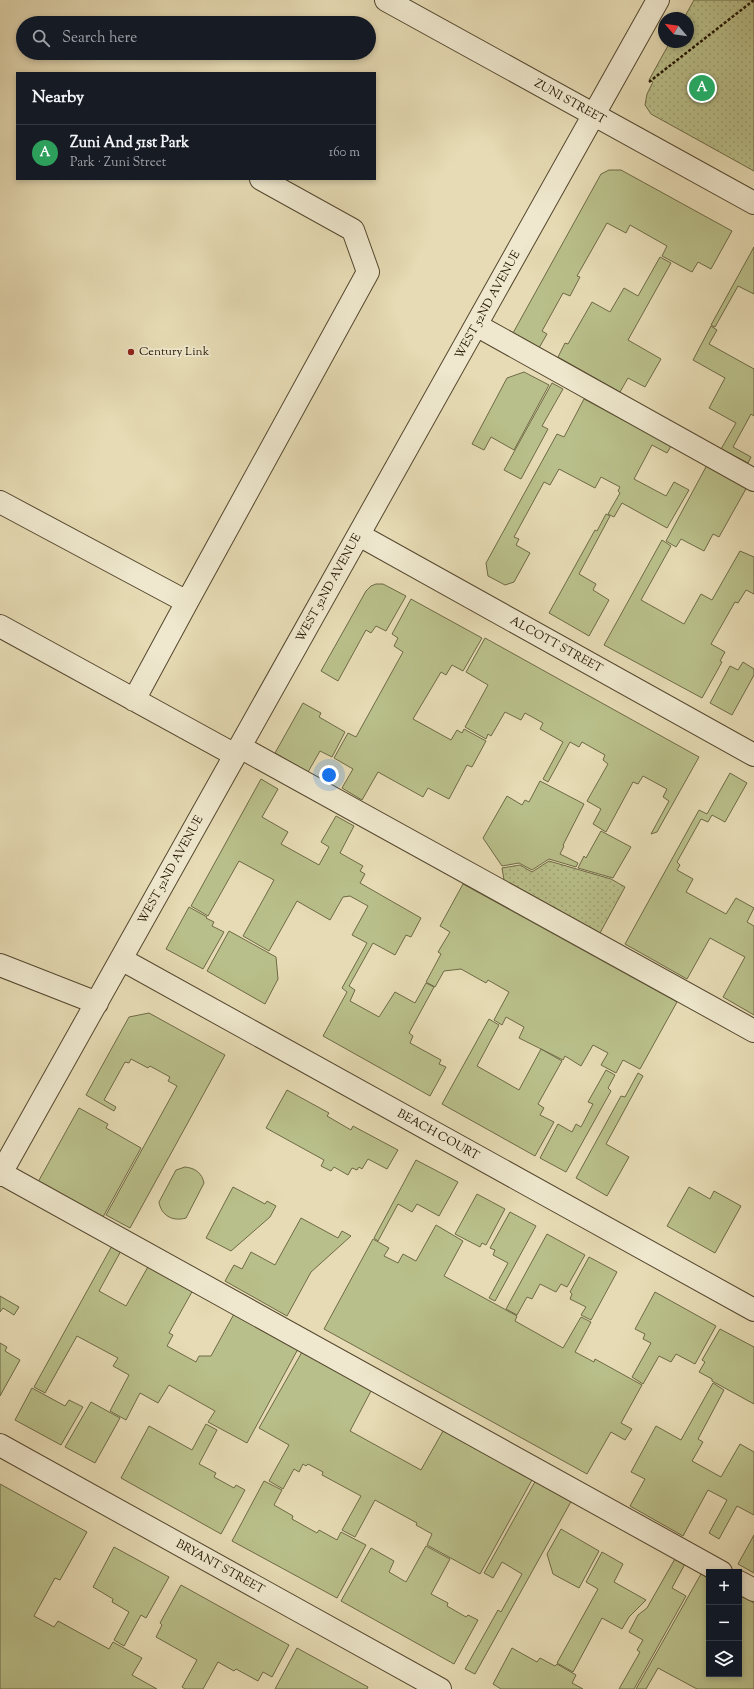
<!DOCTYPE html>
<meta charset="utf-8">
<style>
:root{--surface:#171b24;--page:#242831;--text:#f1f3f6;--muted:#9ea1a6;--line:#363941;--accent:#c59692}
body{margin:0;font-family:"Sorts Mill Goudy",serif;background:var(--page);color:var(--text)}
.controls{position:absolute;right:12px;bottom:12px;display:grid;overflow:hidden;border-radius:0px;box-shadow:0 2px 6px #0003}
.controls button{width:36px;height:36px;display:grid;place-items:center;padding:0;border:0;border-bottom:1px solid var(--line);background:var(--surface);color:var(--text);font:20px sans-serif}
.compass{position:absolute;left:658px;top:12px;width:36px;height:36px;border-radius:50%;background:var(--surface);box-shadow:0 2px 6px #0003;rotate:299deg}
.you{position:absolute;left:329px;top:775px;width:14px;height:14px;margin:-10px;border:3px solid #fff;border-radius:50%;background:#1a73e8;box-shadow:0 0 0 6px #1a73e833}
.badge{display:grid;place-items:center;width:26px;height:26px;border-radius:50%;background:var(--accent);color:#fff;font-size:13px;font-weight:700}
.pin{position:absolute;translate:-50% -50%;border:2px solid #fff;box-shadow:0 1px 4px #0006}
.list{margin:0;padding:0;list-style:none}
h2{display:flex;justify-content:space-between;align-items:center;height:52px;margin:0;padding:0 16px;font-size:17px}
h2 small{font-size:13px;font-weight:400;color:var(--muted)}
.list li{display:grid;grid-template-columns:26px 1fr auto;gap:12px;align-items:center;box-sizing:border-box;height:56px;padding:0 16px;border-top:1px solid var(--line)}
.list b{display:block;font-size:15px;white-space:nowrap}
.list p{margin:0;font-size:13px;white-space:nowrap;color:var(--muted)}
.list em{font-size:13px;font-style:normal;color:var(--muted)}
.icon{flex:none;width:22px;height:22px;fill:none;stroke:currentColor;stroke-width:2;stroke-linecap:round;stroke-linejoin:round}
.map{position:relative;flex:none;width:754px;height:1689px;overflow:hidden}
.search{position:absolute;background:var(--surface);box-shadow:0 2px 6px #0003;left:16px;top:16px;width:360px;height:44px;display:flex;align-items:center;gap:10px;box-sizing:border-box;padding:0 14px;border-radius:22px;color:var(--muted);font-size:15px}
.panel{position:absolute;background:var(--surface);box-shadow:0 2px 6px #0003;left:16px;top:72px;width:360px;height:108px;border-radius:0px}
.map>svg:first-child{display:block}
.grass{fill:#b9bf8a;stroke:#6e6a46}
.park{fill:url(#park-dots);stroke:#6e6a46}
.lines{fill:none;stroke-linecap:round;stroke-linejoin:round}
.minor-casing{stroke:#54472e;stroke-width:24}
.path{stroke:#241602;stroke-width:2.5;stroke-dasharray:3 2;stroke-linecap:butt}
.minor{stroke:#efe8ce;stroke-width:22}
.poi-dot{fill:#8f2418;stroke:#efe8ce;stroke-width:1.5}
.labels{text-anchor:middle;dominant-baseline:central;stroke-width:3.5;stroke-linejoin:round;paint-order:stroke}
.street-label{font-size:12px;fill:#241602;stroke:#efe8ce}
.poi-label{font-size:12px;fill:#241602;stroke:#efe8ce;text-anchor:start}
</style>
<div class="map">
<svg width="754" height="1689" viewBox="0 0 754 1689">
<defs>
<pattern id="park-dots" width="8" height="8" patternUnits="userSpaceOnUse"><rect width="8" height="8" fill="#b9bf8a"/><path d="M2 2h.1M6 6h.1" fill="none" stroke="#9fa375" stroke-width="1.8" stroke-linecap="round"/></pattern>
</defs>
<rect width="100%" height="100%" fill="#e6dbb4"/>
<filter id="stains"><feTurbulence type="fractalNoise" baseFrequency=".005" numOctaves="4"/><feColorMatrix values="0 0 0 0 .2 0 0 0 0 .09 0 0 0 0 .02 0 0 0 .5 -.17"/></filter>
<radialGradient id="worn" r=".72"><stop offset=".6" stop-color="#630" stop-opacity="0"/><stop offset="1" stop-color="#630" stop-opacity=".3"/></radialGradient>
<path class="grass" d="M609,170H621L732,231L711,269L698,262L692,272L662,256L667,246L630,225L626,233L607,223L577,276L580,277L570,296L563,293L542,331L547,334L539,348L513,333L601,174Z
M754,247V294L738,286L715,327L711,325Z
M660,257L671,263L628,340L661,359L645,387L628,378L620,392L558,357L565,343L568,344L592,302L610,312L624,288L638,296Z
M711,326L717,330L709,344L754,369V416L751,414L733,447L751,457L748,463L721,449L736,423L709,408L725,378L693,360Z
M524,372L549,385L514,450L491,437L484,450L472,444L507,378Z
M552,383L563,389L542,426L548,429L521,479L504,470Z
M584,399L671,446L667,453L652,445L634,479L666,496L674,482L689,490L667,528L622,503L614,517L608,514L620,493L618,491L620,487L601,477L595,488L559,469L550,485L544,482L514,537L519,539L516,545L530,553L514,582L505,585L488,576L486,563L557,434L564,437Z
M707,465L747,487L719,537L713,534L704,551L681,539L676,547L666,541Z
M606,514L610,516L579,574L596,584L593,590L609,600L589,636L549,613L595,530L597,531Z
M662,540L671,546L641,600L684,624L701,594L712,600L740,551L754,557V594L746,590L738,603L735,602L711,644L725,652L720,661L722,662L702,698L604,645Z
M376,584H383L406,596L386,631L376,626L371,633L366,630L338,681L321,671L366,591L371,586Z
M411,599L482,638L463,671L452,665L446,675L441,672L413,719L451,740L457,730L462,733L464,729L486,741L472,767L467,765L449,799L428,788L423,797L378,772L362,800L342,788L353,769L334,758L348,733L356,737L403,652L394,646L398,638L392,634Z
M485,638L699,757L657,832L651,834L669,801L663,797L667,789L643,776L638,784L633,782L606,832L593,824L601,809L587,801L608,764L603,760L605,755L582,742L579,747L570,742L548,782L543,779L563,742L540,729L543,723L525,713L521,720L505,712L491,736L488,734L486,739L465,727L488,685L466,672Z
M743,662L754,669V675L732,715L710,703L730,666L738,670Z
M303,703L321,713L319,717L345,732L332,757L320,751L308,772L275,753Z
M730,773L747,783L725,822L712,815L708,822L701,819L677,862L680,865L677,870L693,879L686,892L726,914L736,898L754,908L747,922L754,926V1015L723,997L745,957L710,938L687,979L625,944L699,810L707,814Z
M261,779L278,789L262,817L288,832L281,844L319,865L329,847L321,842L336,816L354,826L340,853L363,866L360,871L365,874L360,883L421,918L411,937L406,935L395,955L373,943L349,986L355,990L350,1001L379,1017L395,992L415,1003L426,983L434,987L409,1033L413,1036L410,1043L441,1060L439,1064L446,1067L430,1096L323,1036L347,992L342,988L367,943L352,935L368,906L350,896L343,897L330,920L297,901L269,951L243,936L274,880L239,861L208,916L191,906Z
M540,781L584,804L563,845L564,846L560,854L578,863L576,867L549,859L532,870L519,863L502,866L483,838L507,796L522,805L525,800L529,802Z
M601,831L631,847L613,878L578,868L584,856L586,858Z
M463,884L677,1002L640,1069L623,1060L616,1073L601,1065L608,1053L593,1045L581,1066L565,1056L563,1060L519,1038L524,1027L506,1017L502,1025L494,1020L509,992L488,980L486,983L461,969L444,971L435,987L426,982L441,954L438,952L450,932L440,926Z
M189,907L207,917L206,918L214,922L212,926L224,932L203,969L166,949Z
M229,931L276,957L278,979L265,1004L207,971Z
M149,1013L225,1055L130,1228L106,1215L177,1086L168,1081L170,1077L150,1066L148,1068L131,1059L129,1063L125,1062L104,1100L116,1107L114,1111L86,1095L129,1017Z
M489,1019L499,1025L477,1066L519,1090L541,1049L562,1061L538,1104L544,1108L540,1115L554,1122L535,1156L442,1104Z
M606,1070L615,1075L608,1088L611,1091L566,1172L540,1158L558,1124L572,1132L576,1124L581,1127L593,1104L588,1102Z
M638,1073L643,1076L606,1144L629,1157L607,1196L576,1178L621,1096L625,1097Z
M287,1090L329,1113L327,1116L351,1130L353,1126L398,1150L387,1169L368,1159L362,1169L359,1167L357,1170L352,1168L348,1175L334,1167L331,1171L321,1166L324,1160L266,1128Z
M79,1108L108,1124L106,1128L141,1148L103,1217L38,1182Z
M416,1160L458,1182L439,1216L417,1204L412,1212L398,1204L378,1241L374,1238Z
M185,1167C195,1168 202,1173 204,1183L186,1218C172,1222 161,1215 159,1202L176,1170Z
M233,1187L265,1204L267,1201L276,1206L270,1217L231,1251L206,1238Z
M689,1187L710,1199L714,1191L741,1206L715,1253L667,1226Z
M477,1194L505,1209L486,1245L482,1243L480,1247L455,1234Z
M510,1212L536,1226L495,1301L489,1298L508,1263L493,1255L495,1250L490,1248Z
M301,1218L338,1238L342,1231L351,1236L311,1272L287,1316L225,1281L234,1265L242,1269L251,1252L275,1265Z
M436,1225L463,1241L444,1276L517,1316L515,1321L563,1348L581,1317L591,1322L575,1352L594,1362L595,1359L642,1385L621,1423L632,1429L625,1440L611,1432L587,1474L324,1329L373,1239L389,1248L384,1256L398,1263L403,1254L416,1261Z
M547,1234L585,1255L567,1287L561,1284L556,1292L540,1284L532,1299L527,1297L517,1315L506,1309Z
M113,1244L122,1249L99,1291L126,1306L149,1265L193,1290L169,1333L173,1335L167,1346L196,1362L199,1356H211L234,1314L298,1349L247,1443L208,1422L215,1411L169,1385L158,1403L140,1393L126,1420L110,1411L129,1375L113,1366L118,1358L77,1336L45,1393L34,1387Z
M589,1257L617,1272L591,1320L581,1315L586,1307L570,1299L572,1294L570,1292Z
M655,1292L716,1326L695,1364L676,1354L671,1362L659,1356L643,1384L632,1377L651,1343L643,1339L645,1334L635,1329Z
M0,1296L19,1307L14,1315L3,1308L0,1312Z
M720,1329L754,1347V1404L712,1381V1379L699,1372L705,1362L702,1360Z
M0,1343L7,1347L5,1351L20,1360L0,1396Z
M302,1352L371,1391L350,1431L421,1470L443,1431L532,1480L480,1574L427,1545L432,1534L416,1525L417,1523L375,1500L355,1537L342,1530L361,1496L322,1475L323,1472L308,1464L306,1466L303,1464L299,1472L294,1469L283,1489L269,1481L289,1445L259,1428Z
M713,1383L724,1390L698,1439L703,1442L692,1461L721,1477L740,1444L754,1452V1515L737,1506L719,1539L709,1533L727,1500L708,1490L683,1536L630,1506L645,1479L631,1472L656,1426L681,1440Z
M32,1388L65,1406L69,1400L83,1407L61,1445L15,1420Z
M91,1402L120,1418L95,1463L65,1447Z
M206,1424L217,1430L199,1464L216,1473L214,1477L234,1488L236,1485L245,1490L221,1534L121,1478L149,1426L192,1450Z
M537,1478L573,1498L475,1674L465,1669L498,1610L501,1612L522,1574L502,1562L493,1578L484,1573Z
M264,1481L282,1490L274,1505L293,1516L292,1519L317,1533L319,1530L337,1540L341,1532L366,1545L337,1598L232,1541Z
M0,1484L87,1532L60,1580L55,1578L34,1616L54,1627L58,1621L109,1649L113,1642L142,1658L132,1675L157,1689H0Z
M561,1529L599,1551L579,1588L553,1574L547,1554Z
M754,1535V1573L738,1564Z
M426,1546L450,1559L431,1594L448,1603L447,1606L466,1617L468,1615L478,1620L454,1664L341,1601L371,1548L394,1561L389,1572L406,1582Z
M114,1547L169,1577L146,1618L141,1615L124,1646L114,1640L129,1612L112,1602L113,1599L93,1587Z
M602,1552L623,1564L614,1582L646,1600L629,1617L622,1629L602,1618L573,1672L557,1663L598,1589L586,1582Z
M676,1557L686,1562L672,1588L686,1596L634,1689H619L640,1652L637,1650L643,1640L629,1632L638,1615L647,1608Z
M701,1574L709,1578V1674H739V1595L754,1603V1689H697L658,1668L646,1689H636Z
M181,1585L289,1645L272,1677L263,1672L258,1681L236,1669L234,1671L218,1662L203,1689H185L182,1687L197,1660L156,1637L162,1625L160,1623Z
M297,1648L368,1687L367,1689H275Z
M512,1648L537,1662L540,1658L555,1666L557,1664L576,1675L572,1683L583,1689H501L493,1684Z"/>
<path class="park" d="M694,0H754V171L651,114L645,105L647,94L653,82L649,80L670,42H688V18H684Z
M549,861L611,879L625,887L600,933L504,880L502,868L520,865L532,872Z"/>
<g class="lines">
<g class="minor-casing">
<path id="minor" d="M386,0L754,203
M476,325L754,480
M0,502L187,602L134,700
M359,535L754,755
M187,602L368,272L353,230L261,179
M0,626L235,755
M240,747L754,1031
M121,959L754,1310
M0,965L97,1003
M1,1173L721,1572
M0,1175L658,0
M0,1445L440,1689
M739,1582L754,1590"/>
</g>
<path class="path" d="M649,82L754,0"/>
<use href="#minor" class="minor"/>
</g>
<circle class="poi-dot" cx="131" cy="352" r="4"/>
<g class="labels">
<g class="street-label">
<text transform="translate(570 102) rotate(29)">ZUNI STREET</text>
<text transform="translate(488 305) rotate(-61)">WEST 52ND AVENUE</text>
<text transform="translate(329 588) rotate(-61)">WEST 52ND AVENUE</text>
<text transform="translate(556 645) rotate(29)">ALCOTT STREET</text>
<text transform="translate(171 870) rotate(-61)">WEST 52ND AVENUE</text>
<text transform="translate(438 1135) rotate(29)">BEACH COURT</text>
<text transform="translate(220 1567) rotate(29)">BRYANT STREET</text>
</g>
<g class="poi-label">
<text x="139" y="352">Century Link</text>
</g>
</g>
<rect width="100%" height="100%" filter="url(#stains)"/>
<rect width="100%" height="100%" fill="url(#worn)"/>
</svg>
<div class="controls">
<button>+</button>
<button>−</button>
<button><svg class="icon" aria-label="layers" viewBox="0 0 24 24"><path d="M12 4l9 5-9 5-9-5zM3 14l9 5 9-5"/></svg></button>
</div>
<svg class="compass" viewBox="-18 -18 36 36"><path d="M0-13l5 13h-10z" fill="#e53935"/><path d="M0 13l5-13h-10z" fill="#9ea1a6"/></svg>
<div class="you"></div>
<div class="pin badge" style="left:702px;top:88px;background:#2e9e5b">A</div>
<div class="search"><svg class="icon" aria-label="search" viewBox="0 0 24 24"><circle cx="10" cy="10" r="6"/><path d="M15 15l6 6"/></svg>Search here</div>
<section class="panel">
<h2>Nearby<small></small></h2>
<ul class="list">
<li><span class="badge" style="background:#2e9e5b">A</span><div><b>Zuni And 51st Park</b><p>Park · Zuni Street</p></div><em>160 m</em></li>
</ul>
</section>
</div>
